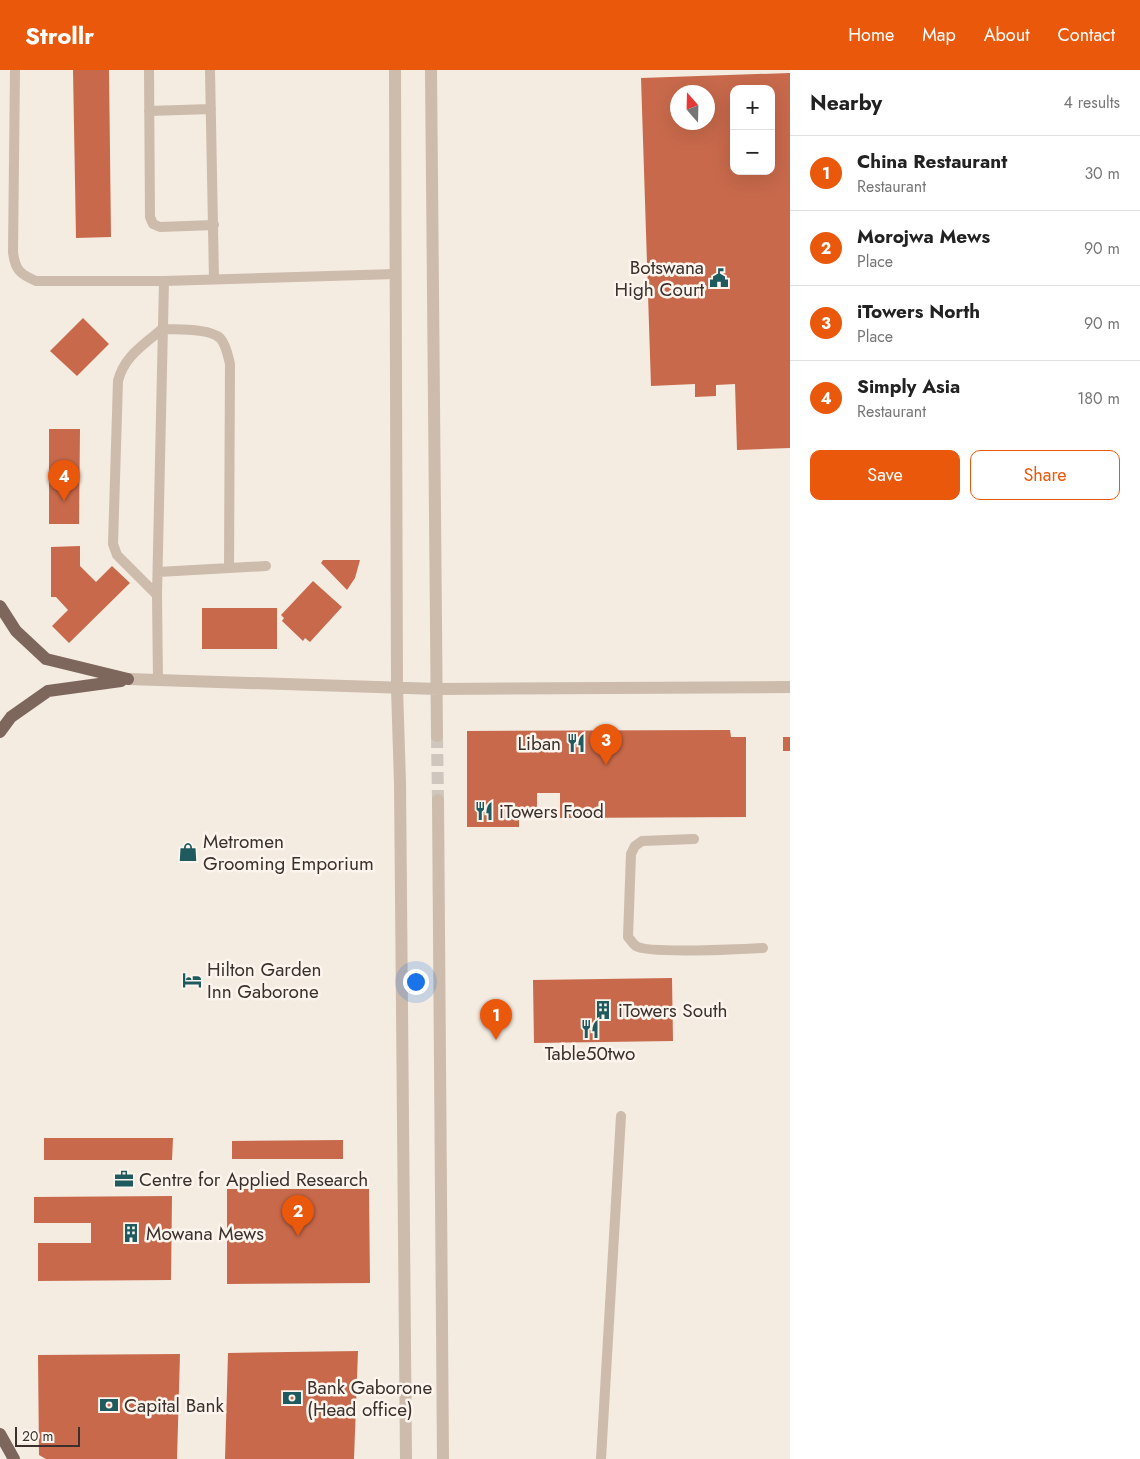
<!DOCTYPE html>
<meta charset="utf-8">
<style>
:root{--surface:#fff;--page:#f2f2f2;--text:#222;--muted:#767676;--line:#e0e0e0;--accent:#ea580c}
body{margin:0;font-family:Jost,sans-serif;background:var(--page);color:var(--text)}
.controls{position:absolute;right:15px;top:15px;display:grid;overflow:hidden;border-radius:10px;box-shadow:0 5px 20px #0002}
.controls button{width:45px;height:45px;display:grid;place-items:center;padding:0;border:0;border-bottom:1px solid var(--line);background:var(--surface);color:var(--text);font:25px sans-serif}
.compass{position:absolute;left:670px;top:15px;width:45px;height:45px;border-radius:50%;background:var(--surface);box-shadow:0 5px 20px #0002;rotate:340deg}
.scale{position:absolute;left:15px;bottom:12px;width:65px;box-sizing:border-box;padding-left:5px;border:2px solid #3b302b;border-top:0;font-size:14px;line-height:18px;white-space:nowrap;color:#3b302b;-webkit-text-stroke:4px #fbf5ee;paint-order:stroke}
.you{position:absolute;left:415px;top:911px;width:18px;height:18px;margin:-12px;border:4px solid #fff;border-radius:50%;background:#1a73e8;box-shadow:0 0 0 8px #1a73e833}
.badge{display:grid;place-items:center;width:32px;height:32px;border-radius:50%;background:var(--accent);color:#fff;font-size:16px;font-weight:700}
.pin{position:absolute;translate:-50% -41px;filter:drop-shadow(0 1px 2px #0008)}
.pin::after{content:'';position:absolute;top:26px;width:18px;height:15px;background:inherit;clip-path:polygon(0 0,100% 0,50% 100%)}
.list{margin:0;padding:0;list-style:none}
h2{display:flex;justify-content:space-between;align-items:center;height:65px;margin:0;padding:0 20px;font-size:21px}
h2 small{font-size:16px;font-weight:400;color:var(--muted)}
.list li{display:grid;grid-template-columns:32px 1fr auto;gap:15px;align-items:center;box-sizing:border-box;height:75px;padding:0 20px;border-top:1px solid var(--line)}
.list b{display:block;font-size:19px;white-space:nowrap}
.list p{margin:0;font-size:16px;white-space:nowrap;color:var(--muted)}
.list em{font-size:16px;font-style:normal;color:var(--muted)}
.actions{display:flex;gap:10px;padding:15px 20px}
.actions a{flex:1;padding:11px 0;border:1px solid var(--accent);border-radius:10px;text-align:center;font-size:18px;color:var(--accent)}
.actions .main{background:var(--accent);color:#fff}
.map{position:relative;flex:none;width:790px;height:1389px;overflow:hidden}
header{display:flex;align-items:center;gap:30px;box-sizing:border-box;height:70px;padding:0 25px;background:var(--accent);color:#fff}
header strong{font-size:24px}
nav{display:flex;gap:28px;margin-inline-start:auto;font-size:18px}
main{display:flex}
aside{flex:1;background:var(--surface)}
.map>svg:first-child{display:block}
.building{fill:#c8694b;fill-rule:evenodd}
.lines{fill:none;stroke-linecap:round;stroke-linejoin:round}
.street-tunnel{stroke:#cfc6bd;stroke-width:12;stroke-dasharray:12 6;stroke-linecap:butt}
.lane{stroke:#cdbbac;stroke-width:10}
.street{stroke:#cdbbac;stroke-width:12}
.primary{stroke:#7d675c;stroke-width:12}
.labels{text-anchor:middle;dominant-baseline:central;stroke-width:5;stroke-linejoin:round;paint-order:stroke}
.poi-label{font-size:19px;fill:#3b302b;stroke:#fbf5ee;text-anchor:start}
</style>
<header>
<strong>Strollr</strong>
<nav><a>Home</a><a>Map</a><a>About</a><a>Contact</a></nav>
</header>
<main>
<div class="map">
<svg width="790" height="1389" viewBox="0 0 790 1389">
<rect width="100%" height="100%" fill="#f4ebe1"/>
<path class="building" d="M73,0H109L111,167L76,168Z
M790,3V378L737,380L735,314L716,315V326L695,327V314L651,316L641,8ZM734,19H771V101H734ZM678,22H708V52H678Z
M83,248L109,274L77,306L50,281Z
M49,359H80L79,454H49Z
M80,476V496L96,512L112,496L130,513L69,573L52,556L68,540L56,527H51V477Z
M323,490H360L355,508L347,520L321,493Z
M313,511L342,537L310,572L305,568L303,571L282,551L284,548L281,545Z
M202,538H277V579H202Z
M730,660L731,667H746V747L560,748V723H537V741H519V757H467V661Z
M783,667H790V681H783Z
M672,908L673,971L534,973L533,910Z
M44,1068H173L172,1090H44Z
M343,1070V1089H232V1071Z
M227,1119H369L370,1213L227,1214Z
M172,1126L171,1210L38,1211V1173H91V1153H34V1127Z
M358,1281L354,1389H225L228,1283Z
M180,1284L177,1389H46L39,1385L38,1285Z"/>
<g class="lines">
<path class="street-tunnel" d="M437,666L438,730"/>
<path class="lane" d="M15,0L13,182C15,200 20,204 36,211H164
M149,0L150,147L153,154L160,157L214,155
M210,0L214,209
M149,41L211,39
M158,502L266,496
M157,525L164,211L396,204
M158,611L157,525L117,485L113,474L118,311C124,286 144,275 162,259C178,260 209,258 220,268C226,274 228,286 230,294L229,498
M694,769L642,771L635,776L631,784L628,867C630,869 633,874 636,876C647,884 744,879 763,878
M601,1389L621,1046"/>
<path class="street" d="M395,0L397,618L400,713L406,1389
M431,0L437,666
M128,609L438,619L790,617
M438,730L443,1389"/>
<path class="primary" d="M0,536L16,561L46,589L128,609
M0,662L11,647L48,621L121,611
M0,1364L14,1389"/>
</g>
<defs>
<g id="civic-bare" transform="scale(1.5)"><path d="M-.6-6.5H3V-4.5H.6V-3L4-1V1h2V6H-6V1h2V-1L-.6-3ZM-1.2 2.5V6h2.4V2.5Z" fill="#1f5a5e" stroke="#fbf5ee" stroke-width="2.5" paint-order="stroke"/></g>
<g id="restaurant-bare" transform="scale(1.5)"><path d="M-5-6h1v4h1v-4h1v4h1v-4h1v5L-1.5 .5V6h-2V.5L-5-1ZM5-6V6H3V1.5H1.5Q1.5-4 5-6Z" fill="#1f5a5e" stroke="#fbf5ee" stroke-width="2.5" paint-order="stroke"/></g>
<g id="shop-bare" transform="scale(1.5)"><path d="M-5-2.5h2.3a2.7 3.5 0 0 1 5.4 0H5L5.5 6h-11ZM-1.5-2.5h3a1.5 2.3 0 0 0-3 0Z" fill="#1f5a5e" stroke="#fbf5ee" stroke-width="2.5" paint-order="stroke"/></g>
<g id="hotel-bare" transform="scale(1.5)"><path d="M-6-4.5h1.5V1H6V5H4.5V3h-9V5H-6ZM-4 0a1.8 1.8 0 1 1 3.6 0ZM.5 0V-2.5h3Q6-2.5 6 0Z" fill="#1f5a5e" stroke="#fbf5ee" stroke-width="2.5" paint-order="stroke"/></g>
<g id="building-bare" transform="scale(1.5)"><path d="M-4-6H4V6H1V3H-1V6H-4ZM-2.5-4.3h1.7v1.8h-1.7ZM.8-4.3h1.7v1.8H.8ZM-2.5-1h1.7V.8h-1.7ZM.8-1h1.7V.8H.8Z" fill="#1f5a5e" stroke="#fbf5ee" stroke-width="2.5" paint-order="stroke"/></g>
<g id="office-bare" transform="scale(1.5)"><path d="M-6-3h4V-5.5h4V-3h4V5H-6ZM-1-4.5V-3h2v-1.5ZM-6 0V1H6V0Z" fill="#1f5a5e" stroke="#fbf5ee" stroke-width="2.5" paint-order="stroke"/></g>
<g id="bank-bare" transform="scale(1.5)"><path d="M-6-4H6V4H-6ZM0-2.3a2.3 2.3 0 1 0 0 4.6a2.3 2.3 0 1 0 0-4.6Z" fill="#1f5a5e" stroke="#fbf5ee" stroke-width="2.5" paint-order="stroke"/></g>
</defs>
<g fill-rule="evenodd">
<use href="#civic-bare" x="719" y="208"/>
<use href="#restaurant-bare" x="576" y="673"/>
<use href="#restaurant-bare" x="484" y="741"/>
<use href="#shop-bare" x="188" y="782"/>
<use href="#hotel-bare" x="192" y="910"/>
<use href="#building-bare" x="603" y="940"/>
<use href="#restaurant-bare" x="590" y="959"/>
<use href="#office-bare" x="124" y="1109"/>
<use href="#building-bare" x="131" y="1163"/>
<use href="#bank-bare" x="292" y="1328"/>
<use href="#bank-bare" x="109" y="1335"/>
</g>
<g class="labels">
<g class="poi-label">
<text x="704" y="197" text-anchor="end">Botswana<tspan x="704" dy="22">High Court</tspan></text>
<text x="561" y="673" text-anchor="end">Liban</text>
<text x="499" y="741">iTowers Food</text>
<text x="203" y="771">Metromen<tspan x="203" dy="22">Grooming Emporium</tspan></text>
<text x="207" y="899">Hilton Garden<tspan x="207" dy="22">Inn Gaborone</tspan></text>
<text x="618" y="940">iTowers South</text>
<text x="590" y="983" text-anchor="middle">Table50two</text>
<text x="139" y="1109">Centre for Applied Research</text>
<text x="146" y="1163">Mowana Mews</text>
<text x="307" y="1317">Bank Gaborone<tspan x="307" dy="22">(Head office)</tspan></text>
<text x="124" y="1335">Capital Bank</text>
</g>
</g>
</svg>
<div class="controls">
<button>+</button>
<button>−</button>
</div>
<svg class="compass" viewBox="-18 -18 36 36"><path d="M0-13l5 13h-10z" fill="#e53935"/><path d="M0 13l5-13h-10z" fill="#767676"/></svg>
<div class="scale">20 m</div>
<div class="you"></div>
<div class="pin badge" style="left:496px;top:970px">1</div>
<div class="pin badge" style="left:298px;top:1166px">2</div>
<div class="pin badge" style="left:606px;top:695px">3</div>
<div class="pin badge" style="left:64px;top:431px">4</div>
</div>
<aside>
<h2>Nearby<small>4 results</small></h2>
<ul class="list">
<li><span class="badge">1</span><div><b>China Restaurant</b><p>Restaurant</p></div><em>30 m</em></li>
<li><span class="badge">2</span><div><b>Morojwa Mews</b><p>Place</p></div><em>90 m</em></li>
<li><span class="badge">3</span><div><b>iTowers North</b><p>Place</p></div><em>90 m</em></li>
<li><span class="badge">4</span><div><b>Simply Asia</b><p>Restaurant</p></div><em>180 m</em></li>
</ul>
<div class="actions"><a class="main">Save</a><a>Share</a></div>
</aside>
</main>
